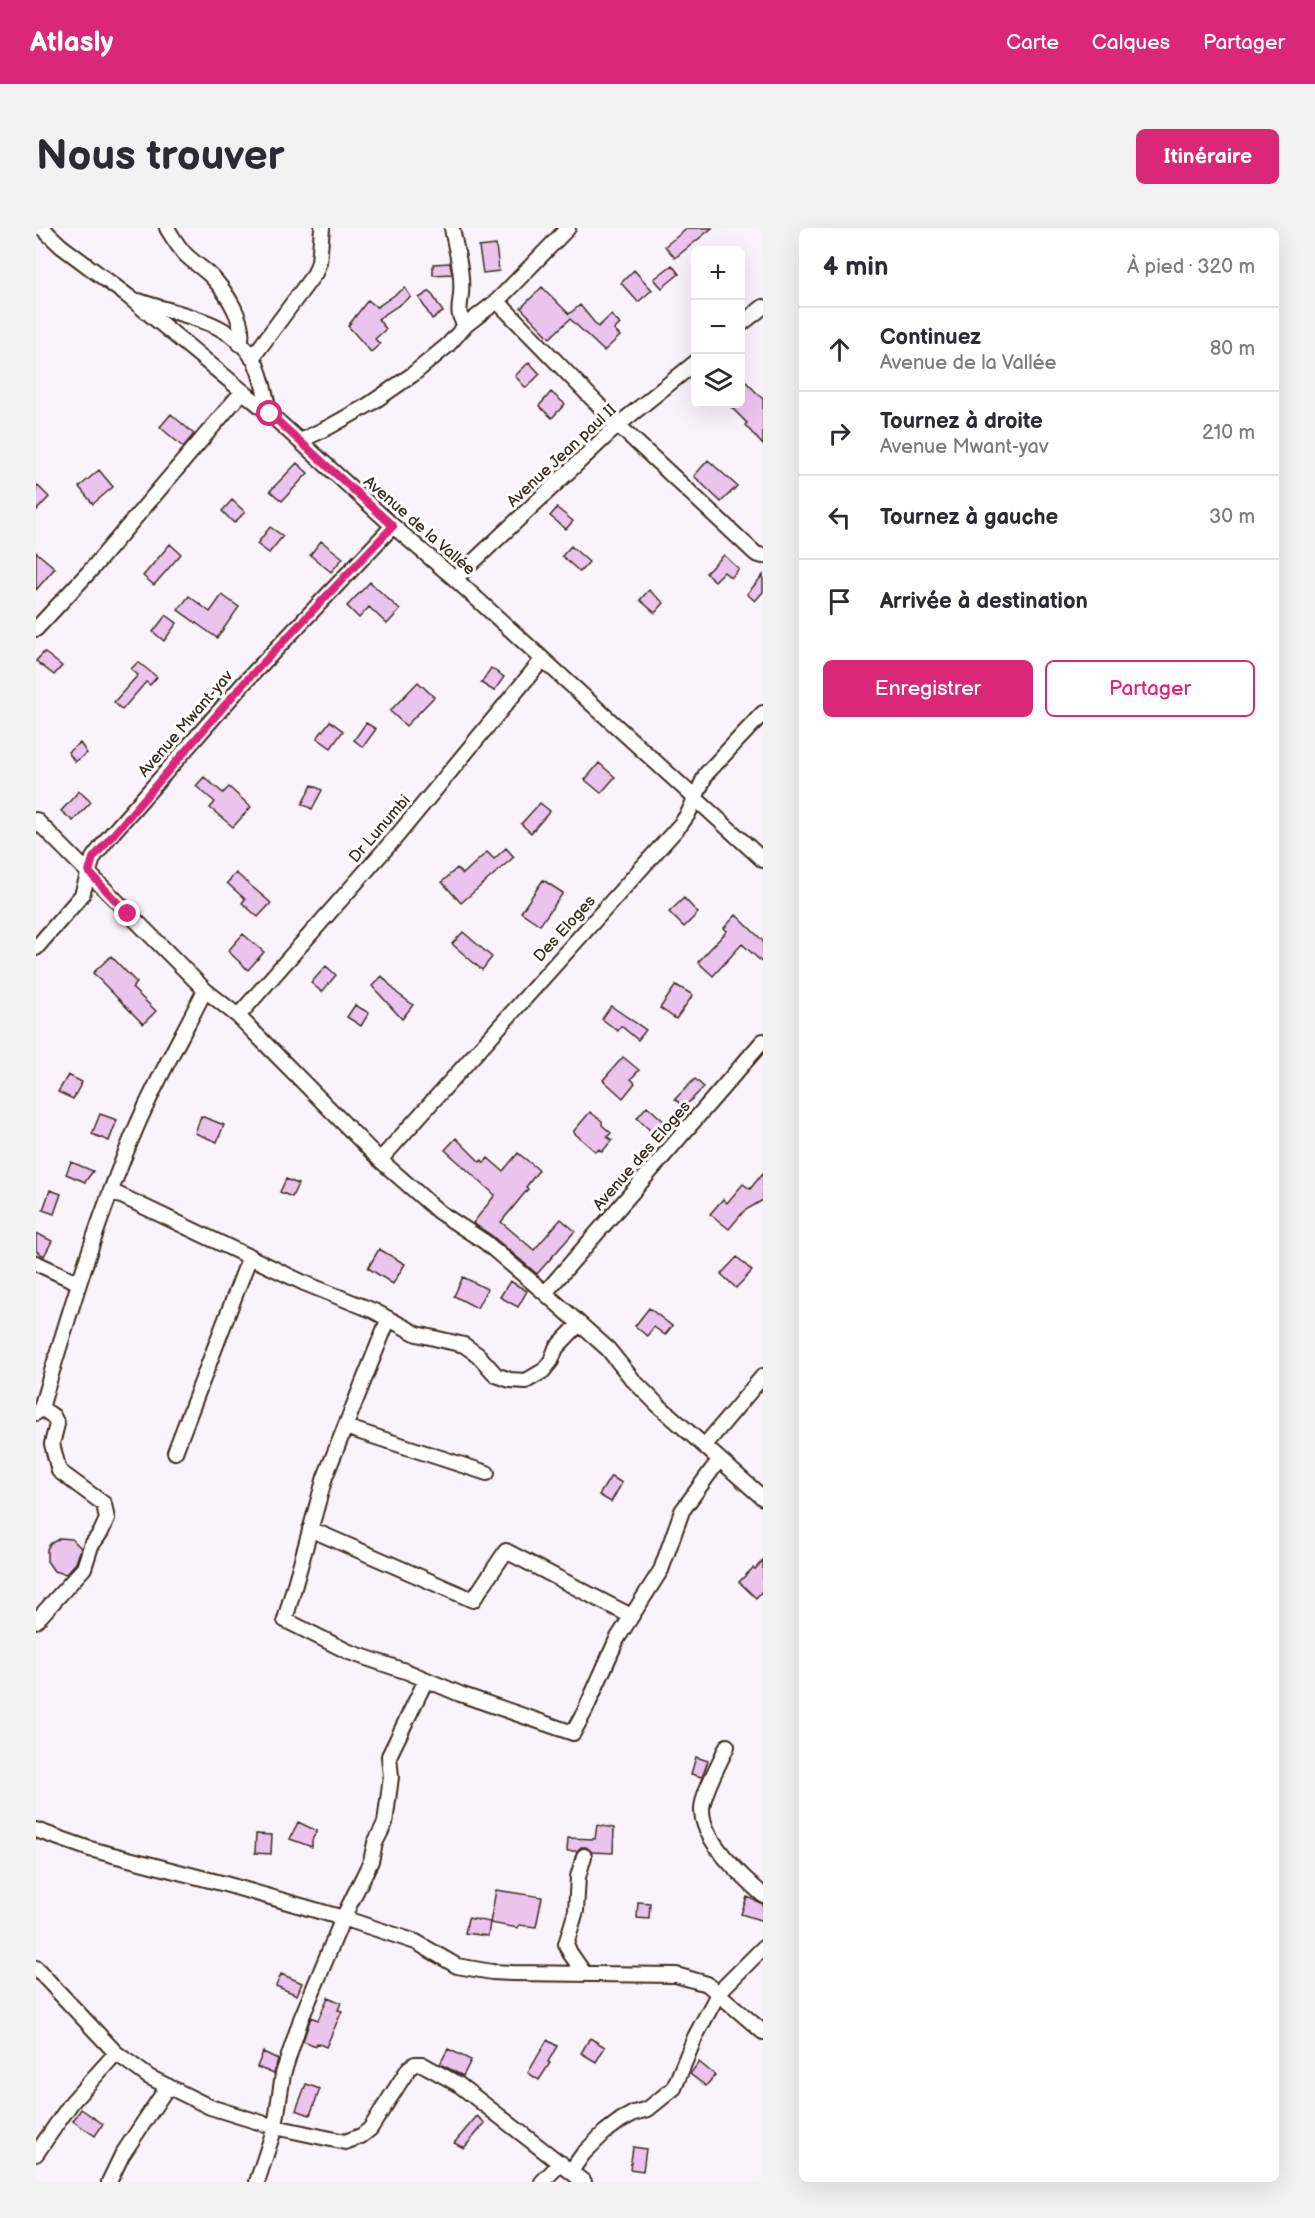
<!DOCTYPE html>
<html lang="fr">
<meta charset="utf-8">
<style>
:root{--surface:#fff;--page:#f2f2f3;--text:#2b2b33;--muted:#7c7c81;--line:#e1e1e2;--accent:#db2777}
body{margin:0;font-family:"Balsamiq Sans",sans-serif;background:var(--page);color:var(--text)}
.controls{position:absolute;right:18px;top:18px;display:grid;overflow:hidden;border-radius:9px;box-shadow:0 6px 24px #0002}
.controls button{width:54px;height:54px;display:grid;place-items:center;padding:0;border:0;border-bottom:2px solid var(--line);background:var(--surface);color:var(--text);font:30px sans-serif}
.stop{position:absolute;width:18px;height:18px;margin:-14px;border:4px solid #db2777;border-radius:50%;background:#fff}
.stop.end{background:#db2777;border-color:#fff;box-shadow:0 2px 6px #0008}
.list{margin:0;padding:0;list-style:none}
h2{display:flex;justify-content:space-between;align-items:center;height:78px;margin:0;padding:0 24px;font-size:26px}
h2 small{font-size:20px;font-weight:400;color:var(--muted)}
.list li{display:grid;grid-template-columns:39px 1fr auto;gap:18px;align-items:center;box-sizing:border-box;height:84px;padding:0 24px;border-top:2px solid var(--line)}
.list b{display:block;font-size:22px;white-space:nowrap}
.list p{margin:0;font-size:20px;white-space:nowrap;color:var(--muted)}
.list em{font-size:20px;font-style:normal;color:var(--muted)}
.actions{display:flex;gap:12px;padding:18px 24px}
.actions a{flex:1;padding:14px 0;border:2px solid var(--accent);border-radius:9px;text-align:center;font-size:21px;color:var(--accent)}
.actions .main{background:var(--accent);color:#fff}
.icon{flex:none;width:33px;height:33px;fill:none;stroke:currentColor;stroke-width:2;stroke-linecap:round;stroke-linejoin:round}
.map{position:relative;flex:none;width:727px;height:1954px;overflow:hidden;border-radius:9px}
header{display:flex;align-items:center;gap:36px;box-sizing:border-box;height:84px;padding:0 30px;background:var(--accent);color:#fff}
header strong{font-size:28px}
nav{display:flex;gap:33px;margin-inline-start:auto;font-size:21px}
.intro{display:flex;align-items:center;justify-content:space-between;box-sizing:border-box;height:144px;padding:0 36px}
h1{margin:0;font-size:42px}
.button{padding:15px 27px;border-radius:9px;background:var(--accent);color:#fff;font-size:21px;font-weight:700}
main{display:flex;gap:36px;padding:0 36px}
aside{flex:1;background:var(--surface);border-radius:9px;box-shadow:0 6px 24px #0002}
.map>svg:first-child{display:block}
.building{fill:#ebc4ee;stroke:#3b2a1e;stroke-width:1.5}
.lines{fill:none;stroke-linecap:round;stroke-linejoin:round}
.minor-casing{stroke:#3b2a1e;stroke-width:18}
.minor{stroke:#fff;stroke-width:14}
.route{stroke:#db2777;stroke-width:8}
.labels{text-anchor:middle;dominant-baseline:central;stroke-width:6;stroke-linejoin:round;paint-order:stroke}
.street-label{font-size:16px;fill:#3b2a1e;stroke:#fff}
</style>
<header>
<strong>Atlasly</strong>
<nav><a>Carte</a><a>Calques</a><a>Partager</a></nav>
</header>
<div class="intro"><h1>Nous trouver</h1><a class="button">Itinéraire</a></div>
<main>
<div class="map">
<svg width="727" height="1954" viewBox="0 0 727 1954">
<rect width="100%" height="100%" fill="#fbf3fc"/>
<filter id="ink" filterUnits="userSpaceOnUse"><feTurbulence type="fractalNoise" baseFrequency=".0167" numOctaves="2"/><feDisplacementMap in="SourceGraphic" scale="12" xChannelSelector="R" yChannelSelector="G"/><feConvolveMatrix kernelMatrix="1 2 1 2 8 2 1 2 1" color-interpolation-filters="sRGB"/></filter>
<g filter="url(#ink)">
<path class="building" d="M652,0H676L639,30L629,18Z
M460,17L463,43L447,45L443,19Z
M414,35L416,46L397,47V36Z
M636,37L643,46L626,60L618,51Z
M598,42L616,62L602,74L585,55Z
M506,59L533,86L544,77L562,99L575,87L584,96L578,102L584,108L568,123L534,91L514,110L485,80Z
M369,60L375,69L342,91L350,101L339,111L344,116L335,124L312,98L332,72L341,79Z
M394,63L407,84L396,91L383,70Z
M493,134L504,146L490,160L479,148Z
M705,149L727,171V217L709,197L711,195L692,176H705Z
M515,164L529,176L516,190L503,178Z
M135,186L158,206L147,219L124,199Z
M672,232L701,258L685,274L658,248Z
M261,235L272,245L246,273L234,263Z
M63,242L77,259L57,276L43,259Z
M0,256L13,269L0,283Z
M196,272L209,284L198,295L186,283Z
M521,280L537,293L530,301L514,288Z
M234,299L247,308L233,325L221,316Z
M285,313L307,330L295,344L274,327Z
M134,316L145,326L118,357L107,348Z
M535,318L553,334L544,344L526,328Z
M0,324L19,340L0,362Z
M688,327L703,341L695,350L688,344L679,353L670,345Z
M727,347V364L719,373L711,366Z
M334,354L364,382L351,396L333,379L323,390L311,378Z
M613,362L628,375L619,385L604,372Z
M186,367L203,379L181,410L142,382L153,368L174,384Z
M130,387L141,395L128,413L117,404Z
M8,424L26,438L18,447L0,433Z
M102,434L121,449L114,457L110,454L86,482L78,474L102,447L95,441Z
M455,440L468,449L458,463L445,455Z
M382,454L398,469L370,498L354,483Z
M294,493L307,503L295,520L281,510Z
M330,495L340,501L327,519L318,512Z
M44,515L51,525L39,534L32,524Z
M563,535L579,549L565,565L549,552Z
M168,549L187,565L193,559L215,579L197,599L174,580L179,574L160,558Z
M276,557L286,562L276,581L266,576Z
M43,563L55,574L37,593L25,583Z
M504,575L514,583L495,605L485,596Z
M470,620L478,629L425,675L406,654L421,640L427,646L451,624L458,631Z
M200,645L235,675L222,689L206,675L209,671L191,655Z
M507,652L527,665L504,697L485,684Z
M648,670L662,685L648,699L633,684Z
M700,687L727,713V735L706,716L677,748L662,734L691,703L688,700Z
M427,704L456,729L446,742L416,716Z
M207,706L228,724L212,742L192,723Z
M75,728L101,755L96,760L120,783L107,796L57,745Z
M290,738L300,747L286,764L275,755Z
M346,748L361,765L377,777L366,791L336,758Z
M640,757L657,767L640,791L624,780Z
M319,777L333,785L325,798L311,789Z
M575,778L610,802L602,812L585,798L582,803L566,791Z
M587,829L603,842L595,851L599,855L587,870L567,852Z
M32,847L46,854L37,871L22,864Z
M659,851L668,859L648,879L639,871Z
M611,878L631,896L620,908L601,890Z
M554,884L566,893V897L575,905L571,909L576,912L566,924L563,921L560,924L537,904Z
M64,886L81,892L73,913L56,906Z
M165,888L188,897L181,914L159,905Z
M420,910L444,934L446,932L448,935L452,930L467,943L482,925L503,942L490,959L492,961L465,994L498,1022L525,991L539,1003L501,1046L455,1007L437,995L459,967L409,922Z
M35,934L57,943L49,954L30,946Z
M727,945V972L708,983L693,1001L674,986L687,971L691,975L707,956L714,961Z
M250,951L262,956L256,969L244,964Z
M14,962L25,966L18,986L7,982Z
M0,1005L16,1013L8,1028L0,1023Z
M343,1021L369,1036L357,1056L332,1040Z
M701,1029L716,1043L700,1060L685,1046Z
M427,1049L451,1061L441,1080L418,1068Z
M474,1053L491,1063L482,1079L464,1069Z
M613,1080L636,1098L629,1107L618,1099L611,1108L599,1098Z
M575,1248L586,1255L575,1274L563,1267Z
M24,1310L36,1311L45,1320L40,1335L30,1346L18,1343L11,1333V1321L14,1316Z
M727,1332V1362L720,1370L703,1354L717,1340L719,1341Z
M660,1529L672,1533L666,1549L655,1546Z
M262,1594L281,1603L276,1612V1619L254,1611Z
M561,1597L578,1600L577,1625L556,1624L550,1619H545L541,1623H531L532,1610L559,1611Z
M220,1606L236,1607L235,1626L219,1625Z
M460,1662L506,1669L500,1699L483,1697L482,1700L454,1695Z
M711,1669L727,1676V1693L705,1686Z
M602,1674L614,1675L613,1691L601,1690Z
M432,1690L454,1694L452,1708L429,1705Z
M245,1746L266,1755L261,1767L240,1758Z
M292,1769L305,1775L302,1782L306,1783L290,1819L281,1815L280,1818L267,1813L275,1789L282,1792Z
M554,1810L569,1819L560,1834L545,1825Z
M511,1812L521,1818L512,1834L514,1835L503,1852L492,1845Z
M412,1821L435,1832L427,1848L404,1836Z
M227,1824L242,1831L238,1846L221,1839Z
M663,1834L679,1847L670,1858L654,1846Z
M270,1856L284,1861L274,1887L260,1882Z
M45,1881L67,1896L59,1908L37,1893Z
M441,1888L449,1895L428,1920L418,1915Z
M597,1919L610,1921L607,1943L594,1941Z"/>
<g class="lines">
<g class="minor-casing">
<path id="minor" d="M6,0L25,18L93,69L234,186L357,298L419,351L727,632
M131,0C137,10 142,19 150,27C158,35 168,41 176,49C190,64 211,95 204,116
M416,0C420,23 427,43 425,66C424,79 420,87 430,97
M103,73C144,88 194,91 218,132C227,148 229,169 234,186
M461,73L582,197L720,326L727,328
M704,97L727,79
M216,130L279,45L283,34L286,0
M264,213L293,199L334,176L376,147L412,117L430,97L461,73L532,0
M419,351L582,197L660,134
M0,401L54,343L206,164
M0,592L169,762L202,788L344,932L403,984L449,1014L509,1065L572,1121L597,1152L621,1176L727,1270
M0,720L46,667L57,630L73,609L208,455L357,298
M202,788L360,609L507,431
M344,932L645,596L652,586L670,546L727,485
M75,963L268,1055L338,1083L381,1106L428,1117L442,1127L460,1147L474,1152L490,1153L507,1143L515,1133L520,1120L543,1096
M0,1035L43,1055
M509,1065L727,813
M352,1092L289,1249L249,1392L313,1424L372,1444L424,1466L537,1505L549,1483L581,1411L625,1342L646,1283L683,1232
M0,1185L5,1180C33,1086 61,991 100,900C120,853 146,808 169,762
M309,1199L451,1245
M669,1217L727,1148
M139,1224L214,1028
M274,1301L437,1372L470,1323L595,1388
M0,1393L48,1340L55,1318L65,1304L71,1291L68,1276L23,1243L16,1216L21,1196L17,1188L5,1180
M691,1518C684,1535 666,1565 666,1582C666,1613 706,1648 727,1667
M0,1602L54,1621L189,1656L307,1690L380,1714L421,1738L456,1744L476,1745L640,1747L671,1756L727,1804
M548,1628L542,1649L540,1683L530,1716L534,1725L548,1745
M0,1740L80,1825L113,1849L174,1879L239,1899L309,1914L325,1908L334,1901L373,1840L379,1836H386L422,1856L548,1954
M0,1926L36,1874L80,1825
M535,1943L547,1926L569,1904L585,1892L598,1885L612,1881L638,1860L659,1809L683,1764L727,1720
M73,1954L86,1927L132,1858
M221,1954L239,1899L247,1846L265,1791L307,1690L335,1633L339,1615L349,1595L355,1549L353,1528L390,1452
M506,1954L525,1935"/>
</g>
<use href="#minor" class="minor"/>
</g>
</g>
<g class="lines" filter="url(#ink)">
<path class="route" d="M92,686L53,644L57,630L208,455L357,298L234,186"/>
</g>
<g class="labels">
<g class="street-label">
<text transform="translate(526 228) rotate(-43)">Avenue Jean paul II</text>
<text transform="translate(383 298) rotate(41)">Avenue de la Vallée</text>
<text transform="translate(150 496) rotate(-49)">Avenue Mwant-yav</text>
<text transform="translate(344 601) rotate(-49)">Dr Lunumbi</text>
<text transform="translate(529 701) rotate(-48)">Des Eloges</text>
<text transform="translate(606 928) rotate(-49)">Avenue des Eloges</text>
</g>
</g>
</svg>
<div class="controls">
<button>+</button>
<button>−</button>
<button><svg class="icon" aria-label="layers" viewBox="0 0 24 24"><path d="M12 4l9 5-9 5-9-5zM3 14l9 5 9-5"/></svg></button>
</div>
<div class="stop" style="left:234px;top:186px"></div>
<div class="stop end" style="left:92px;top:686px"></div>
</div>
<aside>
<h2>4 min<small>À pied · 320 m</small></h2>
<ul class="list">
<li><svg class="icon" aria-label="ahead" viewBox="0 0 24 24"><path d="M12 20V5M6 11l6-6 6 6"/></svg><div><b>Continuez</b><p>Avenue de la Vallée</p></div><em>80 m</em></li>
<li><svg class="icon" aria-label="right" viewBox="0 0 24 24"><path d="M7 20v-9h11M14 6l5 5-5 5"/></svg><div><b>Tournez à droite</b><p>Avenue Mwant-yav</p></div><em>210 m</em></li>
<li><svg class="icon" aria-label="left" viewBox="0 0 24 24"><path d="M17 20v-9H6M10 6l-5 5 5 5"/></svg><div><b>Tournez à gauche</b></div><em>30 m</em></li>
<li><svg class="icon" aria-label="arrive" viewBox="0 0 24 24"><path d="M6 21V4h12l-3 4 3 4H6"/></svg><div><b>Arrivée à destination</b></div></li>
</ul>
<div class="actions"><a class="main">Enregistrer</a><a>Partager</a></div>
</aside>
</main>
